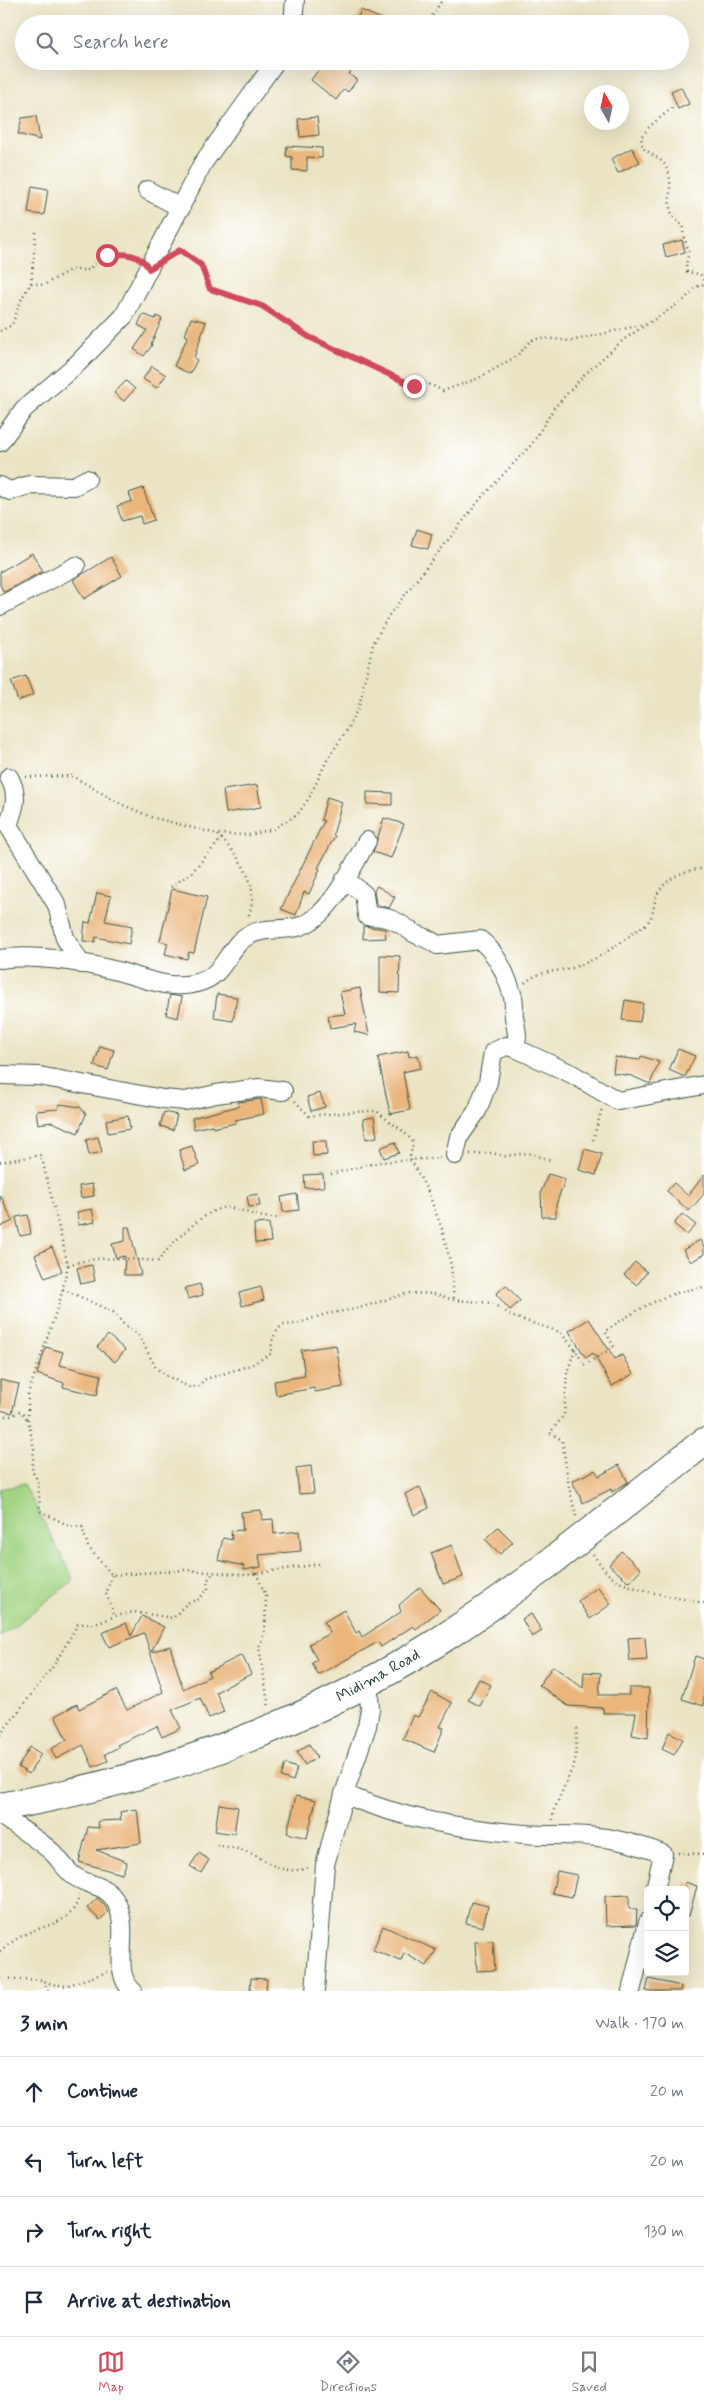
<!DOCTYPE html>
<meta charset="utf-8">
<style>
:root{--surface:#fff;--page:#f6f6f7;--text:#1f2937;--muted:#747a83;--line:#e0e1e3;--accent:#d1495b}
body{margin:0;font-family:Mynerve,sans-serif;background:var(--page);color:var(--text)}
.controls{position:absolute;right:15px;bottom:15px;display:grid;overflow:hidden;border-radius:5px;box-shadow:0 5px 20px #0002}
.controls button{width:45px;height:45px;display:grid;place-items:center;padding:0;border:0;border-bottom:1px solid var(--line);background:var(--surface);color:var(--text);font:25px sans-serif}
.compass{position:absolute;left:584px;top:85px;width:45px;height:45px;border-radius:50%;background:var(--surface);box-shadow:0 5px 20px #0002;rotate:351deg}
.stop{position:absolute;width:15px;height:15px;margin:-11px;border:4px solid #d1495b;border-radius:50%;background:#fff}
.stop.end{background:#d1495b;border-color:#fff;box-shadow:0 1px 5px #0008}
.list{margin:0;padding:0;list-style:none}
h2{display:flex;justify-content:space-between;align-items:center;height:65px;margin:0;padding:0 20px;font-size:21px}
h2 small{font-size:16px;font-weight:400;color:var(--muted)}
.list li{display:grid;grid-template-columns:32px 1fr auto;gap:15px;align-items:center;box-sizing:border-box;height:70px;padding:0 20px;border-top:1px solid var(--line)}
.list b{display:block;font-size:19px;white-space:nowrap}
.list em{font-size:16px;font-style:normal;color:var(--muted)}
.icon{flex:none;width:28px;height:28px;fill:none;stroke:currentColor;stroke-width:2;stroke-linecap:round;stroke-linejoin:round}
.map{position:relative;flex:none;width:704px;height:1991px;overflow:hidden}
.search{position:absolute;background:var(--surface);box-shadow:0 5px 20px #0002;left:15px;right:15px;top:15px;height:55px;display:flex;align-items:center;gap:12px;box-sizing:border-box;padding:0 18px;border-radius:28px;color:var(--muted);font-size:19px}
.sheet{height:345px;background:var(--surface)}
nav{display:flex;justify-content:space-around;align-items:center;box-sizing:border-box;height:70px;border-top:1px solid var(--line);background:var(--surface);font-size:14px;color:var(--muted)}
nav a{display:grid;justify-items:center;gap:2px}
nav .on{color:var(--accent)}
.map>svg:first-child{display:block}
.green{fill:#a2d483;stroke:#60885c}
.building{fill:#eab67c}
.lines{fill:none;stroke-linecap:round;stroke-linejoin:round}
.street-casing{stroke:#3e564a;stroke-width:20}
.primary-casing{stroke:#3e564a;stroke-width:30}
.path{stroke:#3e564a;stroke-width:2.5;stroke-dasharray:1 4;stroke-linecap:butt}
.street{stroke:#fff;stroke-width:18}
.primary{stroke:#fff;stroke-width:28}
.route{stroke:#d1495b;stroke-width:6}
.labels{text-anchor:middle;dominant-baseline:central;stroke-width:4;stroke-linejoin:round;paint-order:stroke}
.street-label{font-size:16px;fill:#1f3d34;stroke:#fff}
</style>
<div class="map">
<svg width="704" height="1991" viewBox="0 0 704 1991">
<rect width="100%" height="100%" fill="#fff"/>
<filter id="ink" filterUnits="userSpaceOnUse"><feTurbulence type="fractalNoise" baseFrequency=".02" numOctaves="2"/><feDisplacementMap in="SourceGraphic" scale="10" xChannelSelector="R" yChannelSelector="G"/><feConvolveMatrix kernelMatrix="1 2 1 2 8 2 1 2 1" color-interpolation-filters="sRGB"/></filter>
<filter id="wash" filterUnits="userSpaceOnUse"><feTurbulence type="fractalNoise" baseFrequency=".0096" numOctaves="4" result="noise"/><feDisplacementMap in="SourceGraphic" scale="20" xChannelSelector="R" yChannelSelector="G"/><feGaussianBlur stdDeviation="1.12" result="paint"/><feColorMatrix in="noise" values="0 0 0 0 0 0 0 0 0 0 0 0 0 0 0 0 0 1.4 0 .05"/><feComposite in="paint" operator="in"/></filter>
<g filter="url(#wash)">
<rect width="100%" height="100%" fill="#ebe4c4"/>
<path class="green" d="M24,1484L74,1580L0,1637V1489Z"/>
<g id="blocks">
<path class="building" d="M361,10L393,24H355Z
M325,61H359L349,74L357,80L348,92L344,89L336,100L311,80Z
M681,87L689,104L678,109L671,91Z
M36,116L40,140L18,134L22,118Z
M317,117L319,135L300,137L298,119Z
M287,146L322,148V158L307,157V171L292,170V157L286,156Z
M632,148L640,162L618,173L611,159Z
M32,186L48,189L44,215L28,213Z
M682,240L685,252L666,257L663,245Z
M143,314L155,319L157,316L162,319L151,344L152,345L144,356L134,349L147,330L138,325Z
M191,318L206,322L194,358L197,360L190,374L174,366L188,336L185,335Z
M152,366L166,375L157,388L143,379Z
M126,381L135,389L124,401L114,393Z
M143,488L154,520L142,524L140,516L122,521L117,506L132,501L129,493Z
M417,529L432,534L428,549L412,545Z
M32,553L43,571L4,592L0,585V572Z
M111,557L122,576L84,599L73,580Z
M26,676L33,695L18,701L11,681Z
M257,785L261,807L226,813L223,790Z
M367,792L392,793V805L367,804Z
M327,797L342,802L333,835L335,836L318,868L320,869L309,894L304,892L296,915L281,909L324,821L321,820Z
M384,818L404,824L391,858L373,852Z
M377,886L395,897L389,908L376,904L374,891Z
M172,889L207,897L194,953L189,952L187,959L165,954L168,943L160,941Z
M97,893L111,896L105,921L132,926L129,944L96,937L95,942L83,941L85,922L90,923Z
M363,926L385,929L386,938L363,939Z
M380,955L400,956L399,993L380,992Z
M360,988L369,1035L354,1032L356,1024L330,1028L328,1016L345,1014L340,992Z
M217,994L237,997L233,1021L214,1018Z
M170,995L182,997L178,1018L166,1015Z
M625,1000L643,1003L640,1022L622,1020Z
M100,1046L114,1050L108,1070L94,1066Z
M678,1049L695,1056L685,1077L669,1070Z
M408,1051L409,1057L418,1055L421,1068L403,1072L410,1110L390,1114L378,1057Z
M641,1056L659,1062L650,1084L632,1076L613,1073L615,1057L640,1060Z
M320,1093L325,1107L311,1111L307,1097Z
M261,1099L264,1114L235,1120L236,1123L213,1128L212,1125L194,1129L192,1118L239,1106L238,1102Z
M60,1104L80,1107L86,1114L78,1133L52,1122L38,1124L36,1111L58,1109Z
M164,1112L177,1115L173,1130L160,1126Z
M128,1116L130,1129L108,1133L106,1120Z
M374,1117L377,1137L366,1139L363,1119Z
M98,1137L102,1152L89,1155L86,1140Z
M312,1141H326L327,1155L313,1156Z
M395,1142L399,1153L384,1158L380,1148Z
M192,1146L199,1165L185,1170L179,1150Z
M585,1149L602,1154L596,1175L579,1170Z
M323,1174L324,1187L305,1188L304,1175Z
M548,1174L565,1179L556,1205V1217H542L541,1192Z
M704,1175V1194L689,1211L667,1191L674,1183L688,1196Z
M92,1184L94,1196L81,1198L79,1186Z
M258,1194L260,1206L249,1207L247,1196Z
M297,1194L299,1210L283,1212L281,1197Z
M0,1195L13,1221L0,1227Z
M92,1209L95,1222L79,1225L77,1212Z
M682,1214L696,1225L687,1235L674,1224Z
M28,1215L31,1234L20,1236L16,1217Z
M269,1223L271,1242L255,1243L254,1224Z
M125,1227H129L141,1275H124L125,1256L116,1258L112,1244L125,1241Z
M700,1240L704,1247V1254L691,1262L683,1250Z
M52,1247L62,1271L45,1278L35,1255Z
M635,1262L647,1272L637,1285L624,1275Z
M92,1265L95,1281L81,1284L77,1268Z
M200,1284L203,1295L188,1299L185,1288Z
M506,1285L520,1301L510,1310L496,1294Z
M261,1287L264,1300L242,1306L239,1293Z
M589,1319L615,1359L622,1355L633,1374L612,1386L593,1353L586,1358L569,1331Z
M108,1335L125,1350L115,1362L97,1347Z
M336,1345L343,1387L315,1392L314,1388L276,1395L274,1381L305,1376L301,1350Z
M46,1347L63,1352L59,1365L101,1375L97,1395L63,1387L64,1383L37,1374Z
M0,1380L19,1384L12,1413L0,1410Z
M619,1465L628,1482L612,1492L611,1489L583,1503L572,1481L595,1470L599,1476Z
M311,1466L314,1493L299,1494L296,1468Z
M420,1487L429,1508L414,1515L405,1494Z
M261,1510L262,1520L273,1519L274,1534L299,1531L301,1551L259,1555L261,1567L244,1570V1566L218,1560L223,1538L232,1540L231,1531L243,1530L241,1512Z
M498,1527L513,1542L500,1554L485,1539Z
M452,1545L463,1577L443,1584L431,1553Z
M621,1551L641,1569L629,1582L609,1565Z
M420,1587L440,1610L416,1629L413,1626L381,1647L378,1642L318,1675L312,1663L317,1660L309,1644L330,1633L324,1622L344,1610L356,1633L359,1631L362,1637L401,1612L399,1605Z
M598,1587L611,1604L590,1619L578,1601Z
M531,1614L542,1631L532,1637L522,1619Z
M142,1616L164,1627L151,1652L170,1646L183,1689L210,1676L208,1672L242,1655L251,1674L216,1692L224,1712L209,1718L200,1698L172,1710L181,1728L162,1737L157,1726L117,1745L119,1747L105,1754L108,1761L93,1767L83,1745L56,1759L51,1749L67,1740L55,1716L77,1704L79,1709L116,1690L127,1710L163,1692L144,1633L109,1647L102,1633L126,1623L131,1636Z
M645,1637L647,1660L630,1661L628,1638Z
M695,1656L704,1659V1706L682,1699Z
M553,1666L583,1688L584,1672L601,1673L599,1695H629V1688H649L648,1738L632,1735L636,1713H603V1708L568,1706L539,1685Z
M479,1679L491,1685L480,1706L468,1700Z
M432,1692L452,1703L440,1727L444,1728L434,1752L403,1739L413,1715L418,1717Z
M669,1732L683,1739L674,1755L662,1749Z
M309,1744L317,1757L305,1765L297,1752Z
M30,1747L41,1754L29,1774L18,1767Z
M285,1764L297,1768L293,1781L281,1777Z
M296,1796L316,1800L307,1838L287,1833Z
M219,1804L238,1807L234,1834L215,1831Z
M137,1809L141,1843L96,1850L127,1862L122,1874L79,1862L88,1827L99,1828L98,1821L121,1820L120,1812Z
M199,1853L209,1860L201,1873L190,1866Z
M557,1871L577,1875L572,1897L552,1893Z
M685,1882L697,1886L689,1916H685Z
M629,1895V1909H637L636,1925L606,1926L605,1896Z
M97,1898L104,1904L108,1912L100,1920L87,1908Z
M471,1902L488,1906L483,1927L466,1923Z
M383,1926L436,1950L427,1966L404,1953L401,1961L373,1950Z
M493,1941L495,1970L477,1971L475,1942Z
M251,1978L267,1979L266,1991H250Z
M649,1979L681,1986L680,1991H646Z"/>
</g>
</g>
<g filter="url(#ink)">
<use href="#blocks" fill-opacity="0" stroke="#3e564a" stroke-width="1"/>
<g class="lines">
<g class="street-casing">
<path id="street" d="M293,24L295,0
M147,190L181,208
M0,442L24,409L78,363L124,316L203,163L276,61
M0,486L10,491L29,485L74,486L87,479
M0,606L76,566
M9,777C19,795 15,807 8,825L57,905L65,938L81,964
M345,879L364,894L367,916C388,916 396,920 412,932C420,937 429,938 437,945L480,940C497,953 507,976 513,997C515,1004 513,1010 514,1017C516,1031 519,1032 515,1048
M0,959C33,954 80,962 113,970C144,977 173,994 205,980C225,972 230,944 249,935C264,927 281,931 297,927C329,920 352,867 367,841
M0,1075L39,1076L163,1099L185,1101L216,1094L259,1088L283,1091
M455,1155L459,1137L477,1111L482,1098L488,1082L493,1052L506,1046L515,1048L572,1074L618,1101L704,1085
M344,1794C401,1819 463,1829 525,1834C549,1836 573,1834 597,1837C619,1839 642,1846 663,1854L655,1890
M0,1815C18,1828 37,1838 53,1853C60,1860 66,1870 74,1876C89,1887 107,1883 117,1904C131,1934 110,1973 133,1991
M315,1991L325,1865L344,1794L367,1726L370,1709L368,1682
M631,1991L648,1922"/>
</g>
<g class="primary-casing">
<path id="primary" d="M0,1807C155,1780 302,1727 436,1643C530,1583 616,1510 704,1442"/>
</g>
<path class="path" d="M427,24L442,0
M672,108L650,126L641,137L643,148C649,153 661,159 665,165C679,189 657,210 684,226C681,239 689,243 688,255C687,262 685,265 687,272L700,274L704,280
M175,254L180,250L201,265L210,289L262,306L309,337L414,386C425,380 433,386 443,391L479,378L517,356L531,340L542,338L571,341L645,324
M31,283L36,232
M0,331L12,325L22,298L31,283L44,285L70,270H89C103,252 115,252 136,257
M26,777L72,776L121,804L151,817L217,834L250,835L273,829L297,815L309,798L328,758L347,730L359,706L373,644L389,615L482,497L532,444L554,408L585,374L623,340L684,300L696,287L704,284
M218,835C239,857 262,884 248,917
M171,887L192,872L222,838
M525,983C539,970 555,972 572,968C593,962 615,947 632,934C637,930 644,926 648,922C655,913 653,902 658,893C666,878 688,868 704,869
M295,1101L309,1116L350,1112L377,1111C391,1125 401,1126 413,1142L410,1158L428,1192L442,1229L451,1265L454,1300
M593,1140L602,1108
M470,1154L491,1153L505,1156L528,1153L550,1160
M0,1162L41,1155L68,1265L60,1300L28,1394V1420L34,1449L32,1471L38,1481L40,1511L69,1526L82,1527L88,1547L112,1575L185,1570L247,1575L319,1564
M331,1174L379,1162L440,1158
M68,1265C97,1255 128,1259 158,1261C171,1244 210,1202 232,1208C248,1212 262,1219 278,1218
M63,1289L113,1312L126,1327L138,1334L156,1368L167,1376L189,1387L200,1386L203,1380L251,1365L272,1353C270,1341 274,1334 282,1325L296,1324L326,1314L356,1309L408,1293L434,1294L454,1300L492,1303L514,1317L560,1332L575,1349
M0,1416H11L20,1411L27,1419
M576,1516L569,1487L562,1440L550,1433L564,1415L567,1373L575,1349L584,1365L614,1347L605,1331C638,1309 664,1293 704,1287
M593,1554C599,1563 605,1572 613,1578C632,1591 681,1598 704,1603
M256,1573L266,1596L265,1630L259,1647L269,1708
M112,1575L106,1594L115,1616
M0,1735L54,1665L78,1624L99,1623L115,1616L134,1612L173,1618L187,1603L199,1599L208,1589L207,1581L214,1572
M553,1820L554,1810L575,1762L577,1728
M217,1845C226,1847 236,1848 245,1851C271,1860 275,1876 309,1868
M678,1853L704,1854
M0,1951C6,1946 13,1941 20,1937C41,1924 74,1926 79,1895
M0,1978L44,1980L51,1984L66,1986L107,1972
M44,1981L48,1991"/>
<use href="#street" class="street"/>
<use href="#primary" class="primary"/>
</g>
</g>
<g class="lines" filter="url(#ink)">
<path class="route" d="M107,255C123,253 141,253 149,269L180,250L201,265L210,289L262,306L309,337L414,386"/>
</g>
<g class="labels">
<g class="street-label">
<text transform="translate(378 1676) rotate(-29)">Midima Road</text>
</g>
</g>
</svg>
<div class="controls">
<button><svg class="icon" aria-label="locate" viewBox="0 0 24 24"><circle cx="12" cy="12" r="6"/><path d="M12 2v4M12 18v4M2 12h4M18 12h4"/></svg></button>
<button><svg class="icon" aria-label="layers" viewBox="0 0 24 24"><path d="M12 4l9 5-9 5-9-5zM3 14l9 5 9-5"/></svg></button>
</div>
<svg class="compass" viewBox="-18 -18 36 36"><path d="M0-13l5 13h-10z" fill="#e53935"/><path d="M0 13l5-13h-10z" fill="#747a83"/></svg>
<div class="stop" style="left:107px;top:255px"></div>
<div class="stop end" style="left:414px;top:386px"></div>
<div class="search"><svg class="icon" aria-label="search" viewBox="0 0 24 24"><circle cx="10" cy="10" r="6"/><path d="M15 15l6 6"/></svg>Search here</div>
</div>
<section class="sheet">
<h2>3 min<small>Walk · 170 m</small></h2>
<ul class="list">
<li><svg class="icon" aria-label="ahead" viewBox="0 0 24 24"><path d="M12 20V5M6 11l6-6 6 6"/></svg><div><b>Continue</b></div><em>20 m</em></li>
<li><svg class="icon" aria-label="left" viewBox="0 0 24 24"><path d="M17 20v-9H6M10 6l-5 5 5 5"/></svg><div><b>Turn left</b></div><em>20 m</em></li>
<li><svg class="icon" aria-label="right" viewBox="0 0 24 24"><path d="M7 20v-9h11M14 6l5 5-5 5"/></svg><div><b>Turn right</b></div><em>130 m</em></li>
<li><svg class="icon" aria-label="arrive" viewBox="0 0 24 24"><path d="M6 21V4h12l-3 4 3 4H6"/></svg><div><b>Arrive at destination</b></div></li>
</ul>
</section>
<nav>
<a class="on"><svg class="icon" aria-label="map" viewBox="0 0 24 24"><path d="M3 6l6-2 6 2 6-2v14l-6 2-6-2-6 2zM9 4v14M15 6v14"/></svg>Map</a>
<a><svg class="icon" aria-label="directions" viewBox="0 0 24 24"><path d="M12 3l9 9-9 9-9-9zM9 14v-3h6M13 9l2 2-2 2"/></svg>Directions</a>
<a><svg class="icon" aria-label="saved" viewBox="0 0 24 24"><path d="M7 4h10v16l-5-4-5 4z"/></svg>Saved</a>
</nav>
